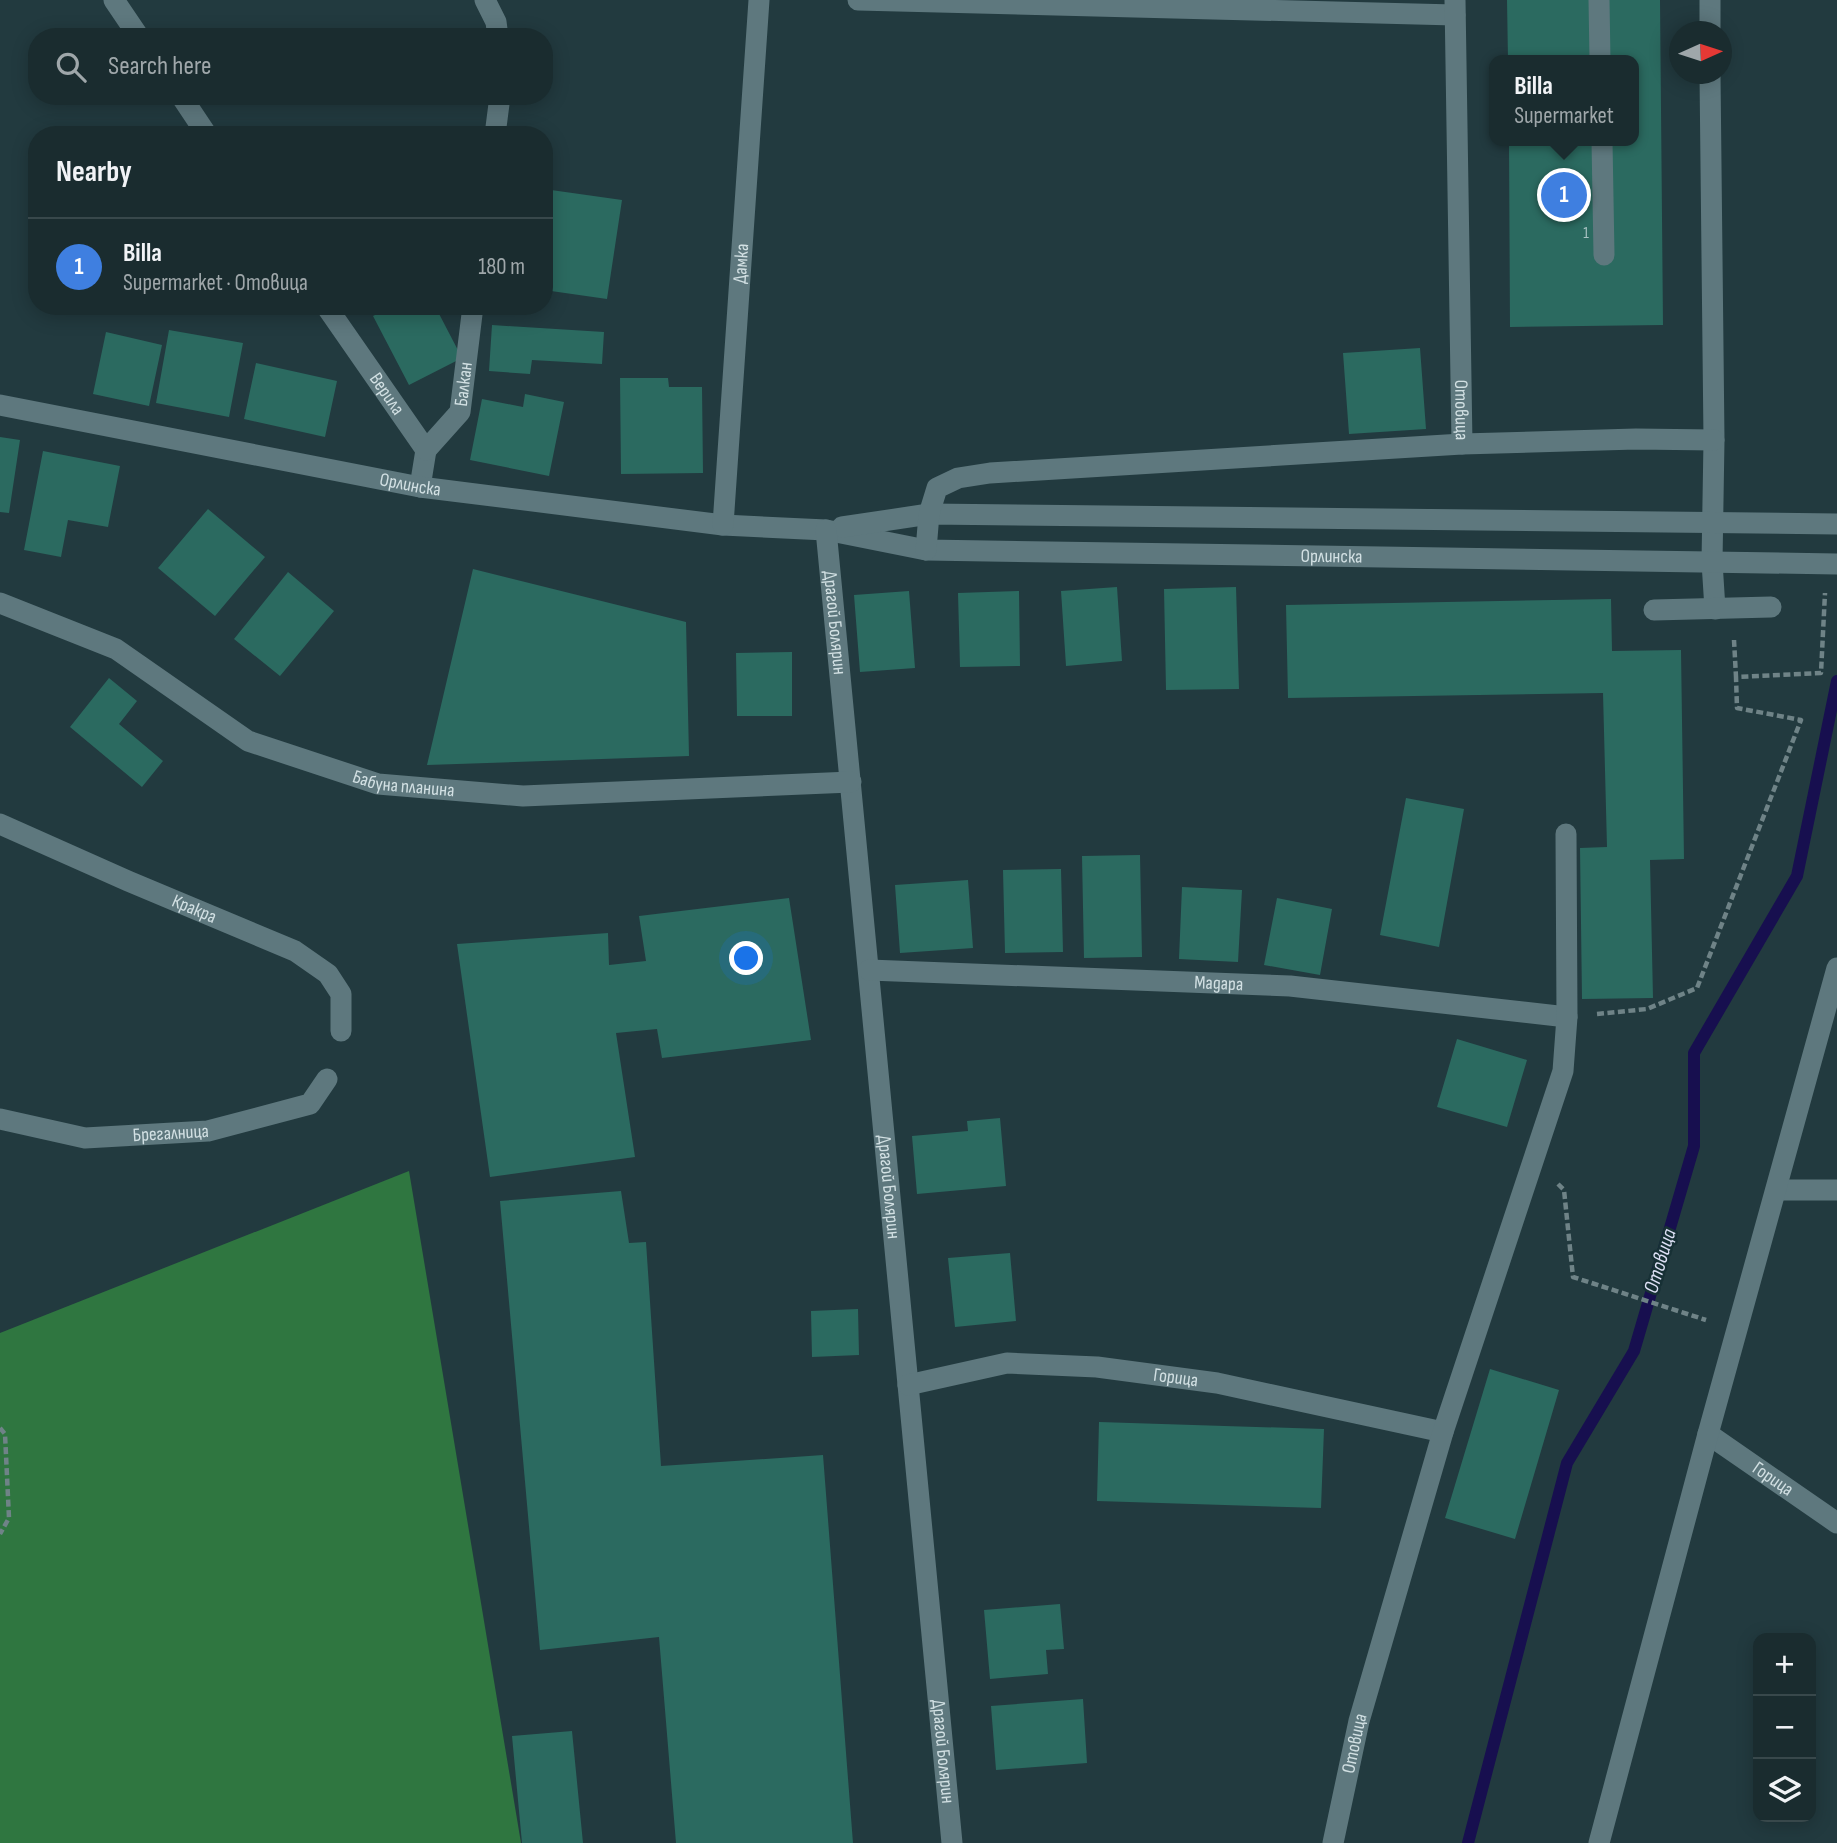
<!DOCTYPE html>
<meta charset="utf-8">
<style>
:root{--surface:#1a2c2f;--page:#233437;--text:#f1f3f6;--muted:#9fa7aa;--line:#38484b;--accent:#8c9099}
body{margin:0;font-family:"Sofia Sans Condensed",sans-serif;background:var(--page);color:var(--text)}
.controls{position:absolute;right:21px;bottom:21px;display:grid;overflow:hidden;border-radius:14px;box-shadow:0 4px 18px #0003}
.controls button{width:63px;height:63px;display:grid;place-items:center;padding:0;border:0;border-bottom:2px solid var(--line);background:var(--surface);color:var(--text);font:35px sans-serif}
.compass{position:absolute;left:1669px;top:21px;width:63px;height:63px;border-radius:50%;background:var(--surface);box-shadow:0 4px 18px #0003;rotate:87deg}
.you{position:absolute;left:747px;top:959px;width:24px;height:24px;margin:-18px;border:5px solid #fff;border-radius:50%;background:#1a73e8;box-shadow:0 0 0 10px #1a73e833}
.badge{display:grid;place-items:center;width:46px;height:46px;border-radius:50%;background:var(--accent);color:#fff;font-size:23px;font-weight:700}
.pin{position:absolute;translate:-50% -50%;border:4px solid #fff;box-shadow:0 2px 7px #0006}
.popup{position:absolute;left:1489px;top:55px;width:150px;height:91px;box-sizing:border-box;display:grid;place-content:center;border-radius:14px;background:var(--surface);filter:drop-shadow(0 2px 5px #0005);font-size:23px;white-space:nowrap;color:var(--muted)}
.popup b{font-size:26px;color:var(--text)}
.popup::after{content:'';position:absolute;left:50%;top:100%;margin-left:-14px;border:14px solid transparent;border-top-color:var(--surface)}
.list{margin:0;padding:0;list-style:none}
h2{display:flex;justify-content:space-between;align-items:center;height:91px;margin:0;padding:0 28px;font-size:30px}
h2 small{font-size:23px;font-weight:400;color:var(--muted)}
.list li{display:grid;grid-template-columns:46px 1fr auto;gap:21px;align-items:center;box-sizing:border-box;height:98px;padding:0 28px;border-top:2px solid var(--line)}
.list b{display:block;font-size:26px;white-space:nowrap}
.list p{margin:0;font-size:23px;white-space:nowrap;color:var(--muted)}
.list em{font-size:23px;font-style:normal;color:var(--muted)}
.icon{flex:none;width:38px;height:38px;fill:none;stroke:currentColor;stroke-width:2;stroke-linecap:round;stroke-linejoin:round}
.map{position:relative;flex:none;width:1837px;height:1843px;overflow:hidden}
.search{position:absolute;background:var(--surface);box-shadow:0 4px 18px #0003;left:28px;top:28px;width:525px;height:77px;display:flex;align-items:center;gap:18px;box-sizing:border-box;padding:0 24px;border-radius:28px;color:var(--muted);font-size:26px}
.panel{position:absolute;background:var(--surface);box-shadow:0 4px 18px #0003;left:28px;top:126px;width:525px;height:189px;border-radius:28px}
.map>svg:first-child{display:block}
.forest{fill:#2f7640}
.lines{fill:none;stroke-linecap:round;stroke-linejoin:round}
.stream{stroke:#170f4f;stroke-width:12}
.building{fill:#2b6a60}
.path{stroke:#6f8387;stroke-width:4.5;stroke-dasharray:7 3.5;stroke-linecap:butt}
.minor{stroke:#5e787e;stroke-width:21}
.labels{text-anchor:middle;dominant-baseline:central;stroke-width:5;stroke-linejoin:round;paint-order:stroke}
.number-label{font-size:16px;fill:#a8c2c2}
.street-label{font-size:19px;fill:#d2e0e3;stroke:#173035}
.water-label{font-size:21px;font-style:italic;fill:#dcdff4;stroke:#173035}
</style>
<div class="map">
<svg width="1837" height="1843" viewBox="0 0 1837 1843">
<rect width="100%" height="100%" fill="#223a3f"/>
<path class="forest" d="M409,1171L521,1843H0V1333Z"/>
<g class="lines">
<path class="stream" d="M1468,1843L1567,1463L1634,1351L1694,1146V1053L1797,876L1837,681"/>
</g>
<path class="building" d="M1507,0H1660L1663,325L1510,327L1509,141H1634V60H1508Z
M544,189L622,200L607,299L544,290Z
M393,306H435L462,358L409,385L373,316Z
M492,325L604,332L602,364L532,360L530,374L489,371Z
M169,330L243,343L229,417L156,403Z
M106,332L162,345L149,406L93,394Z
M1420,348L1426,429L1349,434L1343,353Z
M256,363L337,381L325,437L244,419Z
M620,378H668L669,387H702L703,473L621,474Z
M525,394L564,402L549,476L470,460L482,399L523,407Z
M0,437L20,440L9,513L0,512Z
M43,451L120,466L108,527L68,520L61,557L24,550Z
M208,509L265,557L215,616L158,568Z
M473,569L686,622L689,756L427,765Z
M288,572L334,611L280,676L234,639Z
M1117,587L1122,661L1066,666L1061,591Z
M1236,587L1239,689L1166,690L1164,589Z
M909,591L915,668L860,672L854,595Z
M1019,591L1020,666L960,667L958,593Z
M1611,599L1612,651L1681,650L1684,859L1650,860L1653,998L1582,999L1580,848L1607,847L1603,693L1288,698L1286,605Z
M792,652V716H737L736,653Z
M109,678L137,701L119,724L163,761L142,787L70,727Z
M1406,798L1464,809L1439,947L1380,935Z
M1140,855L1142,957L1084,958L1082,856Z
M1061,869L1063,952L1005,953L1003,870Z
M968,880L973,948L900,953L895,885Z
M1182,887L1242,890L1238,962L1179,959Z
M789,898L811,1040L662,1058L657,1029L616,1033L635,1157L490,1177L457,944L608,933L609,965L646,961L639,916Z
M1277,898L1332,909L1320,975L1264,965Z
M1457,1039L1527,1060L1507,1127L1437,1107Z
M1000,1118L1006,1186L917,1194L912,1136L968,1131L967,1121Z
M621,1191L629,1243L646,1242L661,1466L823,1455L853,1843H676L659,1637L540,1650L500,1201Z
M1010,1253L1016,1321L955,1327L948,1258Z
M858,1309L859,1355L812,1357L811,1311Z
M1490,1369L1559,1390L1515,1539L1445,1518Z
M1099,1422L1324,1429L1321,1508L1097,1501Z
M1060,1604L1064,1649L1046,1650L1048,1674L990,1679L984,1610Z
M1083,1699L1087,1763L996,1770L991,1706Z
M572,1731L583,1843H522L512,1736Z"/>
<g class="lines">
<path class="path" d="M1734,640L1736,677
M1597,1014L1647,1009L1697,988L1801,720L1737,708L1736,677L1821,673L1825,593
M1558,1184L1564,1190L1573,1277L1706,1320
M0,1428L5,1434L9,1518L0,1534"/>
<g class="minor">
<path d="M114,0L139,37"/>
<path d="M485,0L496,22L498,37"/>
<path d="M858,0L1455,15"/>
<path id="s1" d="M1455,0L1462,444"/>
<path d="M1599,0L1600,60"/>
<path d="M1710,0V32"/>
<path d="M1710,74L1714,440L1712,562L1715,609"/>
<path d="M181,96L207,135"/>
<path d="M495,135L500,96"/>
<path d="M1602,141L1604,255"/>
<path id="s2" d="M326,306L426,450L420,487"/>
<path id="s3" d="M0,405L420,487L723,525L826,530L926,550L1837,564"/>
<path id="s4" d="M426,450L460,412L473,306"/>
<path id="s5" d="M723,525L759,0"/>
<path d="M842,527L929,514L1837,524"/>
<path id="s6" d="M826,530L952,1843"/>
<path d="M926,550L929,514L937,488L958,478L990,473L1462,444L1636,439L1714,440"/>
<path id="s7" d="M0,603L116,649L248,741L378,784L523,796L851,782"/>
<path d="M1654,610L1771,607"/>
<path id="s8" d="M0,824L128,881L295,951L328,974L341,994V1031"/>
<path id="s9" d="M869,970L1290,986L1567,1017"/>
<path id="s10" d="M0,1119L85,1138L208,1131L310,1104L327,1079"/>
<path d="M1776,1190H1837"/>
<path id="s11" d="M908,1385L1007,1363L1097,1367L1217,1383L1443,1432"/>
<path id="s12" d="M1708,1434L1837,1523"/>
<path id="s13" d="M1333,1843L1359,1721L1443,1432L1563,1071L1567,1017L1566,834"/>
<path d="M1599,1843L1708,1434L1837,968"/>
</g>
</g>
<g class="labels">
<g class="number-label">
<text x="1586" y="233">1</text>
</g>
<g class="street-label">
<text stroke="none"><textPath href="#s5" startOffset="262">Дамка</textPath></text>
<text stroke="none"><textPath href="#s4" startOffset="79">Балкан</textPath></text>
<text stroke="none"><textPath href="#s2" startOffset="107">Верила</textPath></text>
<text stroke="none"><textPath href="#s1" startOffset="410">Отовица</textPath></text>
<text stroke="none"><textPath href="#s3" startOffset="418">Орлинска</textPath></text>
<text stroke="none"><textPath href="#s3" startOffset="1344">Орлинска</textPath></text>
<text stroke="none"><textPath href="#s6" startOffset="93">Драгой Болярин</textPath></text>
<text stroke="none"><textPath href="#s7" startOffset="448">Бабуна планина</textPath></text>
<text stroke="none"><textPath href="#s8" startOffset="212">Кракра</textPath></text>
<text stroke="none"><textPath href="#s9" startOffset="350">Мадара</textPath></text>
<text stroke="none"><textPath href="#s10" startOffset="173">Брегалница</textPath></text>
<text stroke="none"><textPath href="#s6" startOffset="660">Драгой Болярин</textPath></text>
<text stroke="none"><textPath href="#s11" startOffset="271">Горица</textPath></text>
<text stroke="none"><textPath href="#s12" startOffset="79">Горица</textPath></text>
<text stroke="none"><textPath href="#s13" startOffset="102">Отовица</textPath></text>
<text stroke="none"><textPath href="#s6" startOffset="1227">Драгой Болярин</textPath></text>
</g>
<g class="water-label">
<text transform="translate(1660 1261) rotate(-73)">Отовица</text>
</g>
</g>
</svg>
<div class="controls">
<button>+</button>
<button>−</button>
<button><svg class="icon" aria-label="layers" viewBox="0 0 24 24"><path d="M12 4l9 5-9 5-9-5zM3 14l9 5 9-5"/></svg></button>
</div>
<svg class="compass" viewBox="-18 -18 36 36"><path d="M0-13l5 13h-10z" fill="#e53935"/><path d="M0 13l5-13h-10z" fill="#9fa7aa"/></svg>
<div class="you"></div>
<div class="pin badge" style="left:1564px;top:195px;background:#3f7fe0">1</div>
<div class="popup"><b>Billa</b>Supermarket</div>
<div class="search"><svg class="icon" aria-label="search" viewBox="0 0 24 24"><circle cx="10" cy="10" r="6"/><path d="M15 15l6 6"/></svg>Search here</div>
<section class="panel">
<h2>Nearby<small></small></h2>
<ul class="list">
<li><span class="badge" style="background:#3f7fe0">1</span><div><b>Billa</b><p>Supermarket · Отовица</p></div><em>180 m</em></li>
</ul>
</section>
</div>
